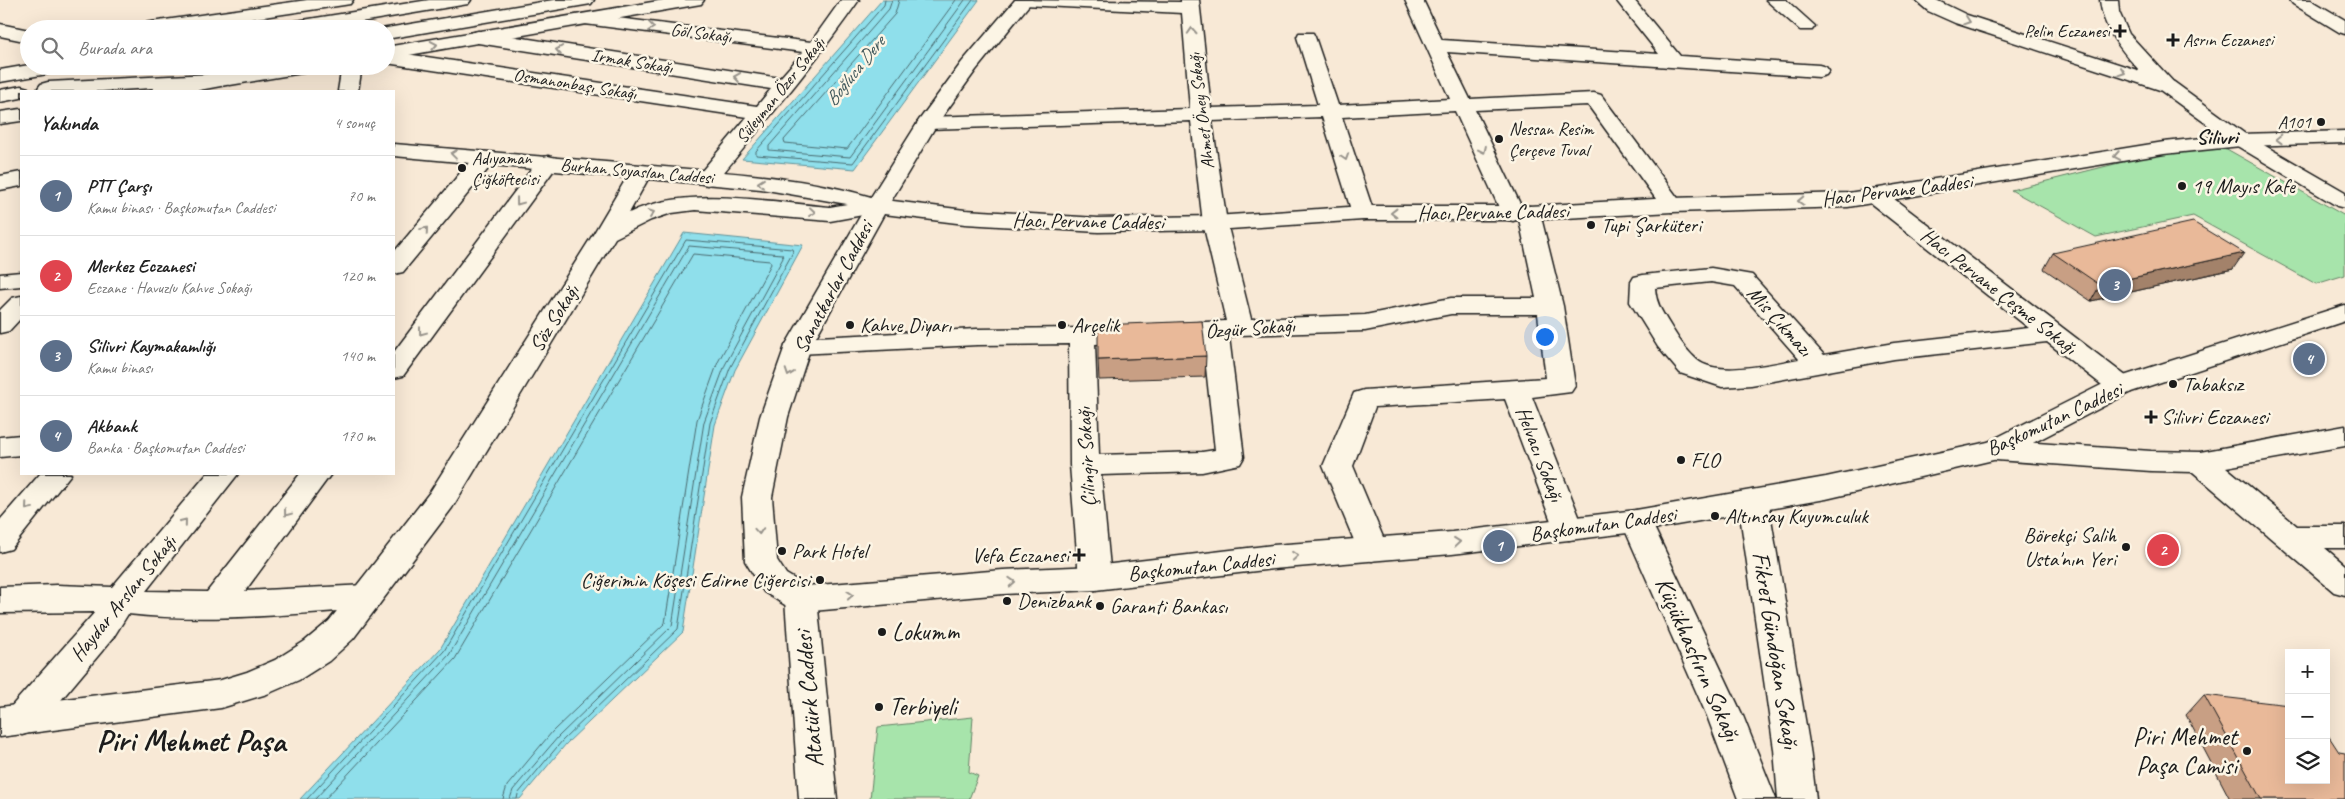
<!DOCTYPE html>
<html lang="tr">
<meta charset="utf-8">
<style>
:root{--surface:#fff;--page:#f6f6f6;--text:#222;--muted:#767676;--line:#e0e0e0;--accent:#0b8043}
body{margin:0;font-family:Caveat,sans-serif;background:var(--page);color:var(--text)}
.controls{position:absolute;right:15px;bottom:15px;display:grid;overflow:hidden;border-radius:0px;box-shadow:0 5px 20px #0002}
.controls button{width:45px;height:45px;display:grid;place-items:center;padding:0;border:0;border-bottom:1px solid var(--line);background:var(--surface);color:var(--text);font:25px sans-serif}
.you{position:absolute;left:1544px;top:336px;width:18px;height:18px;margin:-12px;border:4px solid #fff;border-radius:50%;background:#1a73e8;box-shadow:0 0 0 8px #1a73e833}
.badge{display:grid;place-items:center;width:32px;height:32px;border-radius:50%;background:var(--accent);color:#fff;font-size:16px;font-weight:700}
.pin{position:absolute;translate:-50% -50%;border:2px solid #fff;box-shadow:0 1px 5px #0006}
.list{margin:0;padding:0;list-style:none}
h2{display:flex;justify-content:space-between;align-items:center;height:65px;margin:0;padding:0 20px;font-size:21px}
h2 small{font-size:16px;font-weight:400;color:var(--muted)}
.list li{display:grid;grid-template-columns:32px 1fr auto;gap:15px;align-items:center;box-sizing:border-box;height:80px;padding:0 20px;border-top:1px solid var(--line)}
.list b{display:block;font-size:19px;white-space:nowrap}
.list p{margin:0;font-size:16px;white-space:nowrap;color:var(--muted)}
.list em{font-size:16px;font-style:normal;color:var(--muted)}
.icon{flex:none;width:28px;height:28px;fill:none;stroke:currentColor;stroke-width:2;stroke-linecap:round;stroke-linejoin:round}
.map{position:relative;flex:none;width:2345px;height:799px;overflow:hidden}
.search{position:absolute;background:var(--surface);box-shadow:0 5px 20px #0002;left:20px;top:20px;width:375px;height:55px;display:flex;align-items:center;gap:12px;box-sizing:border-box;padding:0 18px;border-radius:28px;color:var(--muted);font-size:19px}
.panel{position:absolute;background:var(--surface);box-shadow:0 5px 20px #0002;left:20px;top:90px;width:375px;height:385px;border-radius:0px}
.map>svg:first-child{display:block}
.green{fill:#a7e4ab;stroke:#628064}
.water{fill:#8fdfeb;stroke:#619198}
.lines{fill:none;stroke-linecap:round;stroke-linejoin:round}
.shore{stroke:#4a6a6f;stroke-width:1}
.minor-casing{stroke:#1c1c1c;stroke-width:3}
.tertiary-casing{stroke:#1c1c1c;stroke-width:3}
.secondary-casing{stroke:#1c1c1c;stroke-width:3}
.primary-casing{stroke:#1c1c1c;stroke-width:3}
.trunk-casing{stroke:#1c1c1c;stroke-width:3}
.minor{fill:#fcf5e5;fill-rule:evenodd}
.tertiary{fill:#fcf5e5;fill-rule:evenodd}
.secondary{fill:#fcf5e5;fill-rule:evenodd}
.primary{fill:#fcf5e5;fill-rule:evenodd}
.trunk{fill:#fcf5e5;fill-rule:evenodd}
.wall{fill:#c89f84;stroke:#1c1c1c}
.shaded-wall{fill:#a3826b;stroke:#1c1c1c}
.building{fill:#e9b999;stroke:#1c1c1c}
.oneway{stroke:#97938b}
.poi-dot{fill:#1c1c1c;stroke:#fcf5e5;stroke-width:2}
.labels{text-anchor:middle;dominant-baseline:central;stroke-width:5;stroke-linejoin:round;paint-order:stroke}
.far-poi-label{font-size:18px;fill:#1c1c1c;stroke:#fcf5e5;text-anchor:start}
.far-street-label{font-size:18px;fill:#1c1c1c;stroke:#fcf5e5}
.far-water-label{font-size:19px;font-style:italic;fill:#3e565a;stroke:#fcf5e5}
.far-district-label{font-size:21px;font-weight:bold;fill:#1c1c1c;stroke:#fcf5e5}
.poi-label{font-size:21px;fill:#1c1c1c;stroke:#fcf5e5;text-anchor:start}
.street-label{font-size:21px;fill:#1c1c1c;stroke:#fcf5e5}
.near-poi-label{font-size:25px;fill:#1c1c1c;stroke:#fcf5e5;text-anchor:start}
.near-street-label{font-size:25px;fill:#1c1c1c;stroke:#fcf5e5}
.near-district-label{font-size:31px;font-weight:bold;fill:#1c1c1c;stroke:#fcf5e5}
</style>
<div class="map">
<svg width="2345" height="799" viewBox="0 0 2345 799">
<rect width="100%" height="100%" fill="#f8e9d6"/>
<filter id="ink" filterUnits="userSpaceOnUse"><feTurbulence type="fractalNoise" baseFrequency=".02" numOctaves="2"/><feDisplacementMap in="SourceGraphic" scale="10" xChannelSelector="R" yChannelSelector="G"/><feConvolveMatrix kernelMatrix="1 2 1 2 8 2 1 2 1" color-interpolation-filters="sRGB"/></filter>
<g filter="url(#ink)">
<path class="green" d="M2225,148L2345,216V275L2316,284L2193,216L2096,237L2011,190L2147,156Z
M973,717L969,772L978,776L969,799H870L878,727Z"/>
<path class="water" d="M882,0H979L855,169L742,159Z
M684,233L803,245L735,370L715,425L683,632L566,744L520,799H300L440,649Z"/>
<g class="lines">
<path class="shore" d="M885,0L884,5L756,151V155L853,163L973,0
M892,0L889,9L769,146V150L850,157L965,0
M899,0L895,14L784,140L785,143L847,149L956,0
M307,799L444,651L686,240L792,249L793,252L730,368L710,423L678,629L562,741L518,794L517,799
M315,799L449,655L689,246L782,254L783,258L725,365L704,422L672,626L558,737L513,790L510,799
M325,799L455,659L693,254L770,261L771,264L718,362L697,420L665,623L552,732L507,786L503,799"/>
<g class="minor-casing">
<path id="minor" d="M841,0H859C814,65 765,122 715,183L707,185L699,183L696,178L747,117L386,63V51L757,106L771,89L478,43L471,41L469,37L471,33L478,31L780,78L803,52L585,24L579,23L576,19L579,15L585,14L811,42Z
M1015,0L1181,2V0H1199L1211,108L1318,105L1297,37L1299,33H1313L1315,37L1338,105L1450,99L1405,0H1423L1442,40L1659,54L1616,0H1634L1680,56L1819,65L1826,67L1829,71L1826,75L1819,77L1447,52L1470,99L1594,93L1601,95L1683,205L1680,210L1672,212L1664,210L1588,105L1475,110L1522,208L1529,206L1537,208L1540,213L1563,306L1575,386L1571,392L1532,397L1584,529L1580,537L1569,540L1558,537L1554,529L1505,399L1375,407L1353,466L1388,549L1383,557L1372,561L1361,557L1323,466L1354,393L1364,390L1546,378L1538,314H1451L1365,331L1240,335L1229,337L1244,457L1240,464L1202,472L1101,475L1111,578L1106,587L1095,590L1084,587L1079,578L1070,465L1069,344L977,345L798,354L789,352L785,346L789,340L798,338L977,329L1082,328L1226,321L1203,223L1191,121L927,129L920,127L917,123L920,119L927,117L1190,109L1182,13L1024,5L1018,4ZM1455,111L1502,214L1505,219L1513,221L1519,219L1536,298H1451L1365,315L1251,319L1227,223L1212,121L1322,117L1352,213L1355,218L1363,220L1371,218L1374,213L1342,117ZM1203,339L1215,450L1202,452L1099,455L1095,344Z
M1766,0H1786L1815,26L1812,30H1800Z
M1915,0H1936L1967,15L2140,71C2121,50 2103,29 2100,0H2118L2119,12L2129,34L2177,86L2174,90L2167,92L2160,90L1955,23L1928,11Z
M2290,0H2311L2345,20V34L2339,32L2293,4Z
M230,73L237,75L240,79L237,83L194,91H151L154,87L161,85Z
M21,109V121L0,124V112Z
M485,152L493,153L496,158L493,163L403,272L394,274V252L477,153Z
M548,156L556,158L559,163L403,376L394,378V352L540,158Z
M21,172V186L0,190V176Z
M1877,190L1885,192L2131,380L2135,386L2131,392L2121,395L2111,392L2047,342L1894,359L1751,385L1722,387L1680,373L1658,347L1630,302L1631,282L1634,277L1643,275L1711,268L1752,275L1824,355L1894,343L2029,328L1869,202L1866,197L1869,192ZM1711,282L1735,286L1799,359C1774,363 1718,378 1697,360C1688,352 1679,340 1673,330C1664,315 1656,305 1655,288Z
M21,272V286L0,288V274Z
M21,296V318L9,331L0,333V310L12,298Z
M2345,426V446L2226,467L2297,526H2345V548H2325L2345,565V595L2334,592L2193,472L2151,471L1996,460L1986,457L1982,450L1986,443L1996,440L2151,451L2200,452Z
M21,435V455L0,457V437Z
M40,474H71L11,549L0,552V520Z
M207,474H238L146,591L207,592L300,474H331L245,591L367,585L378,588L383,597L378,606L367,609C288,614 207,623 128,614L113,638L35,731L22,735L9,731L4,720L9,709L95,612L0,613V587L57,585L112,587Z
M1753,490L1764,493L1768,501L1810,749L1816,799H1778L1774,749L1738,501L1742,493Z
M1636,510L1647,513L1651,521L1743,716L1776,799H1738L1707,716L1621,521L1625,513Z"/>
</g>
<g class="tertiary-casing">
<path id="tertiary" d="M342,66H362L358,91H338Z
M2167,80L2174,82L2248,136L2345,192V208L2337,206L2234,144L2160,90L2157,86L2160,82Z
M394,144L641,165L649,167L652,172L649,177L641,179L394,156Z
M801,586L812,590L817,599L837,799H799L785,599L790,590Z"/>
</g>
<g class="secondary-casing">
<path id="secondary" d="M307,0H353L350,4L344,5L183,29H135L137,25L144,23Z
M1015,0H1033L976,70L937,124L885,211L830,221L695,210L672,213L651,220L615,238L452,508L353,639L329,661L299,680L267,694L221,708L0,737V707L221,680L247,672L275,660L305,641L329,621L430,492L594,233L633,167L641,165C718,172 796,175 871,197L920,119L962,62ZM648,179L761,189L847,204L830,207C768,202 686,185 629,213Z
M0,24L29,30V42L0,36Z"/>
</g>
<g class="primary-casing">
<path id="primary" d="M664,0H704L701,4L695,5L386,59V47Z
M271,66H317L315,70L308,72L230,85L223,83L220,79L223,75Z
M2345,131V143L2241,146L2164,154L1848,207L1672,212L1529,220H1363L1215,230L1098,232L965,224L884,214L811,346L788,417L772,497L777,560L786,574L806,586L1003,570L1095,566L1273,545L1452,532L1636,510L1826,477L1988,442L2111,380L2345,305V321L2131,392L2006,457L1826,499L1636,532L1452,554L1273,569L1095,590L1003,594L801,612L790,608L764,592L745,561L742,497L760,417L785,346L869,201L877,199L965,210L1098,218L1215,216L1363,206H1529L1672,198L1848,193L2164,142L2241,134Z"/>
</g>
<g class="trunk-casing">
<path id="trunk" d="M429,0H471L468,4L462,5L319,29H275L277,25L284,23Z
M553,0H594L591,4L585,5L386,39V29H381Z
M29,65V66H68L66,70L59,72L0,82V70Z
M230,73L237,75L240,79L237,83L102,91H40L38,88L41,84L48,82Z
M21,86L28,88L30,91H21V98L0,102V90Z"/>
</g>
<use href="#minor" class="minor"/>
<use href="#tertiary" class="tertiary"/>
<use href="#secondary" class="secondary"/>
<use href="#primary" class="primary"/>
<use href="#trunk" class="trunk"/>
</g>
<path class="wall" d="M2053,253L2233,269L2091,301L2044,269Z
M1206,356L1205,377L1099,380L1098,360Z
M2204,695L2345,799H2230L2186,715Z"/>
<path class="shaded-wall" d="M2244,253L2233,269L2091,301L2100,285Z"/>
<path class="building" d="M2193,222L2244,253L2100,285L2053,253Z
M1202,321L1206,356L1098,360V325Z
M2204,695L2289,705V780H2326V732L2339,752L2345,753V799H2261Z"/>
<defs><path id="oneway-chevron" d="M-2-3.5L2.5 0L-2 3.5" fill="none" stroke-width="1.6" stroke-linecap="round" stroke-linejoin="round" transform="scale(1.25)"/></defs>
<g class="oneway">
<use href="#oneway-chevron" transform="translate(1967 21) rotate(19)"/>
<use href="#oneway-chevron" transform="translate(651 27) rotate(7)"/>
<use href="#oneway-chevron" transform="translate(1192 31) rotate(-93)"/>
<use href="#oneway-chevron" transform="translate(434 45) rotate(-10)"/>
<use href="#oneway-chevron" transform="translate(559 50) rotate(-171)"/>
<use href="#oneway-chevron" transform="translate(2122 72) rotate(18)"/>
<use href="#oneway-chevron" transform="translate(737 77) rotate(-171)"/>
<use href="#oneway-chevron" transform="translate(2279 139) rotate(179)"/>
<use href="#oneway-chevron" transform="translate(1483 150) rotate(65)"/>
<use href="#oneway-chevron" transform="translate(454 154) rotate(-173)"/>
<use href="#oneway-chevron" transform="translate(2117 156) rotate(170)"/>
<use href="#oneway-chevron" transform="translate(1345 157) rotate(72)"/>
<use href="#oneway-chevron" transform="translate(761 183) rotate(-174)"/>
<use href="#oneway-chevron" transform="translate(1801 201) rotate(178)"/>
<use href="#oneway-chevron" transform="translate(519 202) rotate(127)"/>
<use href="#oneway-chevron" transform="translate(812 212) rotate(6)"/>
<use href="#oneway-chevron" transform="translate(651 213) rotate(-19)"/>
<use href="#oneway-chevron" transform="translate(1394 213) rotate(-180)"/>
<use href="#oneway-chevron" transform="translate(425 230) rotate(-50)"/>
<use href="#oneway-chevron" transform="translate(422 332) rotate(127)"/>
<use href="#oneway-chevron" transform="translate(789 373) rotate(109)"/>
<use href="#oneway-chevron" transform="translate(28 507) rotate(130)"/>
<use href="#oneway-chevron" transform="translate(287 513) rotate(127)"/>
<use href="#oneway-chevron" transform="translate(184 522) rotate(-51)"/>
<use href="#oneway-chevron" transform="translate(759 531) rotate(86)"/>
<use href="#oneway-chevron" transform="translate(1457 542) rotate(-6)"/>
<use href="#oneway-chevron" transform="translate(1295 556) rotate(-5)"/>
<use href="#oneway-chevron" transform="translate(1012 582) rotate(-3)"/>
<use href="#oneway-chevron" transform="translate(850 595) rotate(-5)"/>
</g>
</g>
<g class="poi-dot">
<path d="M2117.5 23.5h5v5h5v5h-5v5h-5v-5h-5v-5h5z"/>
<path d="M2170.5 32.5h5v5h5v5h-5v5h-5v-5h-5v-5h5z"/>
<circle cx="2321" cy="122" r="5"/>
<circle cx="1499" cy="139" r="5"/>
<circle cx="462" cy="168" r="5"/>
<circle cx="2182" cy="186" r="5"/>
<circle cx="1591" cy="225" r="5"/>
<circle cx="850" cy="325" r="5"/>
<circle cx="1062" cy="325" r="5"/>
<circle cx="2173" cy="384" r="5"/>
<path d="M2148.5 409.5h5v5h5v5h-5v5h-5v-5h-5v-5h5z"/>
<circle cx="1681" cy="460" r="5"/>
<circle cx="1715" cy="516" r="5"/>
<circle cx="2126" cy="547" r="5"/>
<circle cx="782" cy="551" r="5"/>
<path d="M1076.5 547.5h5v5h5v5h-5v5h-5v-5h-5v-5h5z"/>
<circle cx="820" cy="580" r="5"/>
<circle cx="1007" cy="601" r="5"/>
<circle cx="1100" cy="606" r="5"/>
<circle cx="882" cy="632" r="5"/>
<circle cx="879" cy="707" r="5"/>
<circle cx="2247" cy="751" r="5"/>
</g>
<g class="labels">
<g class="far-poi-label">
<text x="2110" y="31" text-anchor="end">Pelin Eczanesi</text>
<text x="2183" y="40">Asrın Eczanesi</text>
<text x="2311" y="122" text-anchor="end">A101</text>
<text x="1509" y="129">Nessan Resim<tspan x="1509" dy="21">Çerçeve Tuval</tspan></text>
<text x="472" y="158">Adıyaman<tspan x="472" dy="21">Çiğköftecisi</tspan></text>
</g>
<g class="far-street-label">
<text transform="translate(701 33) rotate(7)">Göl Sokağı</text>
<text transform="translate(632 61) rotate(9)">Irmak Sokağı</text>
<text transform="translate(575 84) rotate(9)">Osmanonbaşı Sokağı</text>
<text transform="translate(780 90) rotate(-51)">Süleyman Özer Sokağı</text>
<text transform="translate(1201 111) rotate(-97)">Ahmet Öney Sokağı</text>
<text transform="translate(637 171) rotate(5)">Burhan Soyaslan Caddesi</text>
</g>
<g class="far-water-label">
<text transform="translate(855 71) rotate(-51)">Boğluca Dere</text>
</g>
<g class="far-district-label">
<text x="2217" y="137">Silivri</text>
</g>
<g class="poi-label">
<text x="2192" y="186">19 Mayıs Kafe</text>
<text x="1601" y="225">Tupi Şarküteri</text>
<text x="860" y="325">Kahve Diyarı</text>
<text x="1072" y="325">Arçelik</text>
<text x="2183" y="384">Tabaksız</text>
<text x="2161" y="417">Silivri Eczanesi</text>
<text x="1691" y="460">FLO</text>
<text x="1725" y="516">Altınsay Kuyumculuk</text>
<text x="2116" y="535" text-anchor="end">Börekçi Salih<tspan x="2116" dy="24">Usta'nın Yeri</tspan></text>
<text x="792" y="551">Park Hotel</text>
<text x="1069" y="555" text-anchor="end">Vefa Eczanesi</text>
<text x="810" y="580" text-anchor="end">Ciğerimin Köşesi Edirne Ciğercisi</text>
<text x="1017" y="601">Denizbank</text>
<text x="1110" y="606">Garanti Bankası</text>
</g>
<g class="street-label">
<text transform="translate(1897 190) rotate(-7)">Hacı Pervane Caddesi</text>
<text transform="translate(1493 212) rotate(-1)">Hacı Pervane Caddesi</text>
<text transform="translate(1088 221) rotate(1)">Hacı Pervane Caddesi</text>
<text transform="translate(833 287) rotate(-62)">Sanatkarlar Caddesi</text>
<text transform="translate(1999 291) rotate(38)">Hacı Pervane Çeşme Sokağı</text>
<text transform="translate(554 318) rotate(-58)">Söz Sokağı</text>
<text transform="translate(1780 321) rotate(48)">Mis Çıkmazı</text>
<text transform="translate(1250 328) rotate(-4)">Özgür Sokağı</text>
<text transform="translate(2054 419) rotate(-25)">Başkomutan Caddesi</text>
<text transform="translate(1540 454) rotate(69)">Helvacı Sokağı</text>
<text transform="translate(1086 457) rotate(-93)">Çilingir Sokağı</text>
<text transform="translate(1603 524) rotate(-8)">Başkomutan Caddesi</text>
<text transform="translate(1201 566) rotate(-6)">Başkomutan Caddesi</text>
<text transform="translate(123 598) rotate(-51)">Haydar Arslan Sokağı</text>
</g>
<g class="near-poi-label">
<text x="892" y="632">Lokumm</text>
<text x="889" y="707">Terbiyeli</text>
<text x="2237" y="737" text-anchor="end">Piri Mehmet<tspan x="2237" dy="29">Paşa Camisi</tspan></text>
</g>
<g class="near-street-label">
<text transform="translate(1776 650) rotate(81)">Fikret Gündoğan Sokağı</text>
<text transform="translate(1698 659) rotate(66)">Küçükhasfırın Sokağı</text>
<text transform="translate(809 699) rotate(-95)">Atatürk Caddesi</text>
</g>
<g class="near-district-label">
<text x="191" y="740">Piri Mehmet Paşa</text>
</g>
</g>
</svg>
<div class="controls">
<button>+</button>
<button>−</button>
<button><svg class="icon" aria-label="layers" viewBox="0 0 24 24"><path d="M12 4l9 5-9 5-9-5zM3 14l9 5 9-5"/></svg></button>
</div>
<div class="you"></div>
<div class="pin badge" style="left:1499px;top:546px;background:#5c6f8a">1</div>
<div class="pin badge" style="left:2163px;top:550px;background:#e0444e">2</div>
<div class="pin badge" style="left:2115px;top:285px;background:#5c6f8a">3</div>
<div class="pin badge" style="left:2309px;top:359px;background:#5c6f8a">4</div>
<div class="search"><svg class="icon" aria-label="search" viewBox="0 0 24 24"><circle cx="10" cy="10" r="6"/><path d="M15 15l6 6"/></svg>Burada ara</div>
<section class="panel">
<h2>Yakında<small>4 sonuç</small></h2>
<ul class="list">
<li><span class="badge" style="background:#5c6f8a">1</span><div><b>PTT Çarşı</b><p>Kamu binası · Başkomutan Caddesi</p></div><em>70 m</em></li>
<li><span class="badge" style="background:#e0444e">2</span><div><b>Merkez Eczanesi</b><p>Eczane · Havuzlu Kahve Sokağı</p></div><em>120 m</em></li>
<li><span class="badge" style="background:#5c6f8a">3</span><div><b>Silivri Kaymakamlığı</b><p>Kamu binası</p></div><em>140 m</em></li>
<li><span class="badge" style="background:#5c6f8a">4</span><div><b>Akbank</b><p>Banka · Başkomutan Caddesi</p></div><em>170 m</em></li>
</ul>
</section>
</div>
